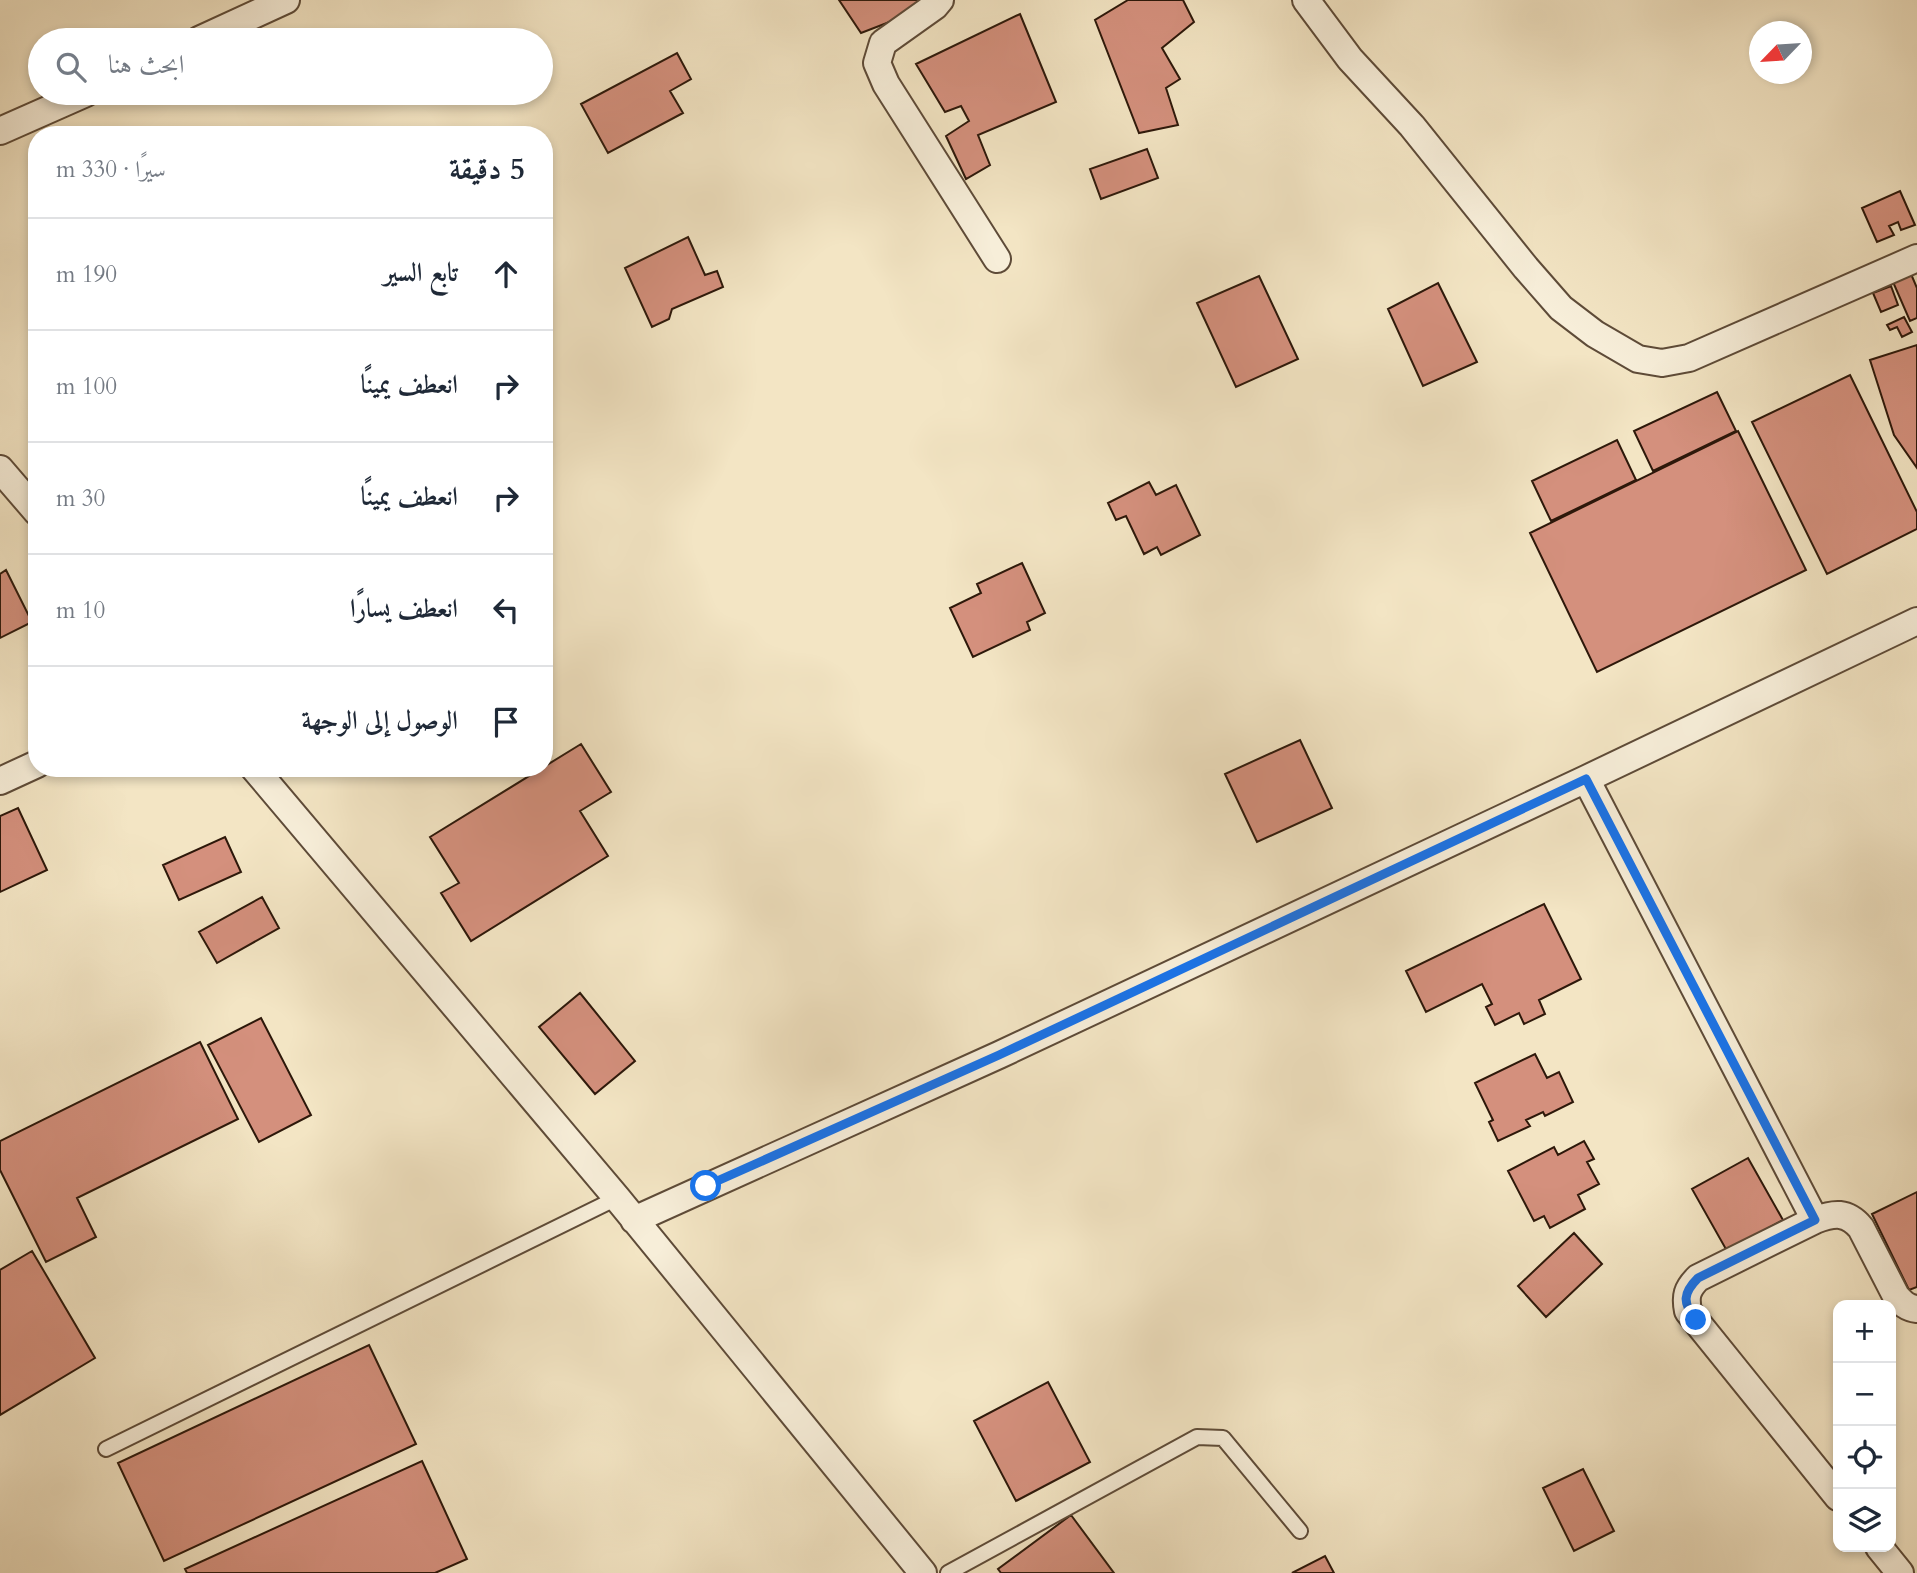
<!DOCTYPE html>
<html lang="ar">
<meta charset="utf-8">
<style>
:root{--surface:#fff;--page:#f2f2f3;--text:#1f2937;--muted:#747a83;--line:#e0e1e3}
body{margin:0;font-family:Cardo,Amiri,serif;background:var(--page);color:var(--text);direction:rtl}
.controls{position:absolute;right:21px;bottom:21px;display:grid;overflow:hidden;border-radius:14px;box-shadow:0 4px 10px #0003}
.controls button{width:63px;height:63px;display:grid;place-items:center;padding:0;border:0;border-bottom:2px solid var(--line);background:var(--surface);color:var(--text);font:35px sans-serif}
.compass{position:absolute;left:1749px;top:21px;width:63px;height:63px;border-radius:50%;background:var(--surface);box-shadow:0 4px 10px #0003;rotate:245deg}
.stop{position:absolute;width:21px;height:21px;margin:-16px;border:5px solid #1a73e8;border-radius:50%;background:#fff}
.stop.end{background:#1a73e8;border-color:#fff;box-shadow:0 2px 7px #0008}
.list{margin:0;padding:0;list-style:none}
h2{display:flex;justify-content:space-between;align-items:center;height:91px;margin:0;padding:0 28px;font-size:30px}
h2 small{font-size:23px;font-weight:400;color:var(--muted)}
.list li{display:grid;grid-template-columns:46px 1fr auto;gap:21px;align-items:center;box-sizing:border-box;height:112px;padding:0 28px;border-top:2px solid var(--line)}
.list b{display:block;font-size:26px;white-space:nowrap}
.list em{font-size:23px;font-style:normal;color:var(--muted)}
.icon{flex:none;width:38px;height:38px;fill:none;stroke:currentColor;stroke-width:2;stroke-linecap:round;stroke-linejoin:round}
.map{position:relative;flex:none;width:1917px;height:1573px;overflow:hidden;direction:ltr}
.search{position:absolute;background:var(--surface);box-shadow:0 4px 10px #0003;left:28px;top:28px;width:525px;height:77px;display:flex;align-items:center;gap:18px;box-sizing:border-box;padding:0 24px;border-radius:38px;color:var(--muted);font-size:26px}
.panel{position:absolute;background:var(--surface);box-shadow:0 4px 10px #0003;left:28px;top:126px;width:525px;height:651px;border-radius:28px;direction:rtl}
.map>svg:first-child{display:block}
.building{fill:#d4907d;stroke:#2d180a;stroke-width:2}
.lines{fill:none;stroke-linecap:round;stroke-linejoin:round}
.lane-casing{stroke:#5e4b38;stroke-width:18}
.street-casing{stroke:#5e4b38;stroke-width:30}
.lane{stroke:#f7eed9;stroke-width:14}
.street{stroke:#f7eed9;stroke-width:26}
.route{stroke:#1a73e8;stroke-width:9}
</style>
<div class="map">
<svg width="1917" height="1573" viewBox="0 0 1917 1573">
<rect width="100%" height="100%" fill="#f3e5c4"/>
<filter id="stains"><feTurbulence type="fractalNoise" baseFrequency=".00286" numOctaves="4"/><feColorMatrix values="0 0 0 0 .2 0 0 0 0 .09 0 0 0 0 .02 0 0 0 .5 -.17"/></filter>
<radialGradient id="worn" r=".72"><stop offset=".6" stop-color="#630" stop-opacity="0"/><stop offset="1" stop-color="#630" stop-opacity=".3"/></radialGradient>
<path class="building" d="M839,0H930L905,16L861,33Z
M1128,0H1183L1194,22L1162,48L1180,79L1166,88L1178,125L1139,133L1095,20Z
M1020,14L1056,102L978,135L990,165L966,179L946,136L969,121L961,106L945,112L916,64Z
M677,53L691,79L670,91L683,113L608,153L581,104Z
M1147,149L1158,178L1101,199L1090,169Z
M1900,191L1915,225L1901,230L1898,222L1889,226L1894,235L1877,242L1862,208Z
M688,237L705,275L717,271L723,287L672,309L669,319L652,327L625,268Z
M1911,274L1917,288V318L1910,321L1893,282Z
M1259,276L1298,359L1236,387L1197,303Z
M1438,283L1477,362L1423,386L1388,309Z
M1891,286L1898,305L1881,312L1873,293Z
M1904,317L1912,332L1902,337L1897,327L1890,330L1887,325Z
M1917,345V468L1894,435L1870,360Z
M1850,375L1917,512V529L1827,574L1752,422Z
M1717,392L1736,431L1653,471L1634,431Z
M1738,431L1806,570L1597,672L1530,533Z
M1617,440L1636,480L1551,521L1532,481Z
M1149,482L1156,495L1176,485L1200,535L1161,555L1157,547L1144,554L1126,516L1116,520L1108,503Z
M1022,563L1045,613L1027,622L1030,630L973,657L950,608L981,593L977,584Z
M6,570L32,622L0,638V574Z
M1300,740L1332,808L1257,842L1225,774Z
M581,744L611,792L580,811L608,856L471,941L441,893L459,883L430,837Z
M18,808L47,870L0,892V816Z
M225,837L241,872L179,900L163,865Z
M262,897L279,928L217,963L199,932Z
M1544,904L1581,979L1539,1000L1545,1014L1524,1024L1519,1013L1495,1025L1486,1007L1492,1004L1482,984L1426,1012L1406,971Z
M580,993L635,1061L595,1094L539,1027Z
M261,1018L311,1115L259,1142L208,1045Z
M200,1042L238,1119L77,1198L96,1237L46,1262L0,1170V1141Z
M1535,1054L1547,1078L1559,1072L1573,1102L1545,1116L1543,1112L1526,1120L1530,1126L1498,1141L1489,1122L1493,1120L1475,1083Z
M1584,1141L1594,1159L1587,1162L1599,1184L1578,1195L1585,1209L1550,1228L1544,1216L1534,1221L1508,1171L1554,1147L1558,1155Z
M1748,1158L1783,1220L1727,1251L1692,1189Z
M1917,1192V1287L1909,1290L1872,1214Z
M1574,1233L1602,1264L1546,1317L1518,1286Z
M32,1251L95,1358L0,1415V1270Z
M369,1345L416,1444L164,1561L118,1463Z
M1048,1382L1090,1462L1016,1501L974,1421Z
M422,1461L467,1559L435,1573H187L185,1569Z
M1583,1469L1614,1531L1574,1551L1543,1488Z
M1071,1515L1114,1573H1001L998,1569Z
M1325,1556L1334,1573H1292Z"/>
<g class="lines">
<g class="lane-casing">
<path id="lane" d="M106,1449L617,1198
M948,1573L1197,1437L1223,1438L1300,1531"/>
</g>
<g class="street-casing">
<path id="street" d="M940,0L935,6L883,43L877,63L886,84L997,259
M1306,0L1350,59L1412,126L1526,268L1561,308L1595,334L1638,359L1662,363L1689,358L1917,258
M199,40L286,0
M0,131L86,93
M0,469L37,512
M254,768L617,1198L923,1573
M1586,779L1815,1220
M0,781L37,764
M634,1220L999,1055L1586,779L1917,621
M1838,1497L1688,1311C1685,1296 1687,1289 1698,1278L1815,1220C1834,1213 1847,1211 1861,1228L1896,1296C1902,1303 1907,1308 1917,1309
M1879,1547L1900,1573"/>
</g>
<use href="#lane" class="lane"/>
<use href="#street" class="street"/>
</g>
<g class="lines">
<path class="route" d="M706,1186L999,1055L1586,779L1815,1220L1698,1278C1683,1293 1682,1303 1696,1320"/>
</g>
<rect width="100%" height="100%" filter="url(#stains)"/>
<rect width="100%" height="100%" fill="url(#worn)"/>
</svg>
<div class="controls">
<button>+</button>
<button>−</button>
<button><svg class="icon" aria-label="locate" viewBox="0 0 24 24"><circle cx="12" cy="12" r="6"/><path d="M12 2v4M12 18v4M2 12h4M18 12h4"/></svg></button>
<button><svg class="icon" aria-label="layers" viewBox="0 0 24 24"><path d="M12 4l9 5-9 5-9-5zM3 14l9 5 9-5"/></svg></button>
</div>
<svg class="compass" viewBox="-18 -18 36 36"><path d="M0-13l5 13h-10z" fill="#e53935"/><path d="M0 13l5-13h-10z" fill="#747a83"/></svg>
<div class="stop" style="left:706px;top:1186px"></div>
<div class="stop end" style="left:1696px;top:1320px"></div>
<div class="search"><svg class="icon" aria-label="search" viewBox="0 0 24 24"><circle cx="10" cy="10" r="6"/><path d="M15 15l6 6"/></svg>ابحث هنا</div>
<section class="panel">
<h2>5 دقيقة<small>سيرًا · 330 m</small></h2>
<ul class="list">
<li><svg class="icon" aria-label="ahead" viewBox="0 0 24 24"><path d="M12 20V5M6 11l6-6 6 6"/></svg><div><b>تابع السير</b></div><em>190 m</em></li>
<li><svg class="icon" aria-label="right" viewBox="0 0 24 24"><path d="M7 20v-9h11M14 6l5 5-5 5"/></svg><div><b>انعطف يمينًا</b></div><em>100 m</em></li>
<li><svg class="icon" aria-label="right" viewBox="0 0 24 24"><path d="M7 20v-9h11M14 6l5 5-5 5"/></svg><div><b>انعطف يمينًا</b></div><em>30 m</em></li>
<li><svg class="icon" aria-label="left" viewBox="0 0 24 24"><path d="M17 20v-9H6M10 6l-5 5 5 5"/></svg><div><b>انعطف يسارًا</b></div><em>10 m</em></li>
<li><svg class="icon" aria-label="arrive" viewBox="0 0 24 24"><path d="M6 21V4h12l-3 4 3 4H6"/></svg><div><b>الوصول إلى الوجهة</b></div></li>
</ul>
</section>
</div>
